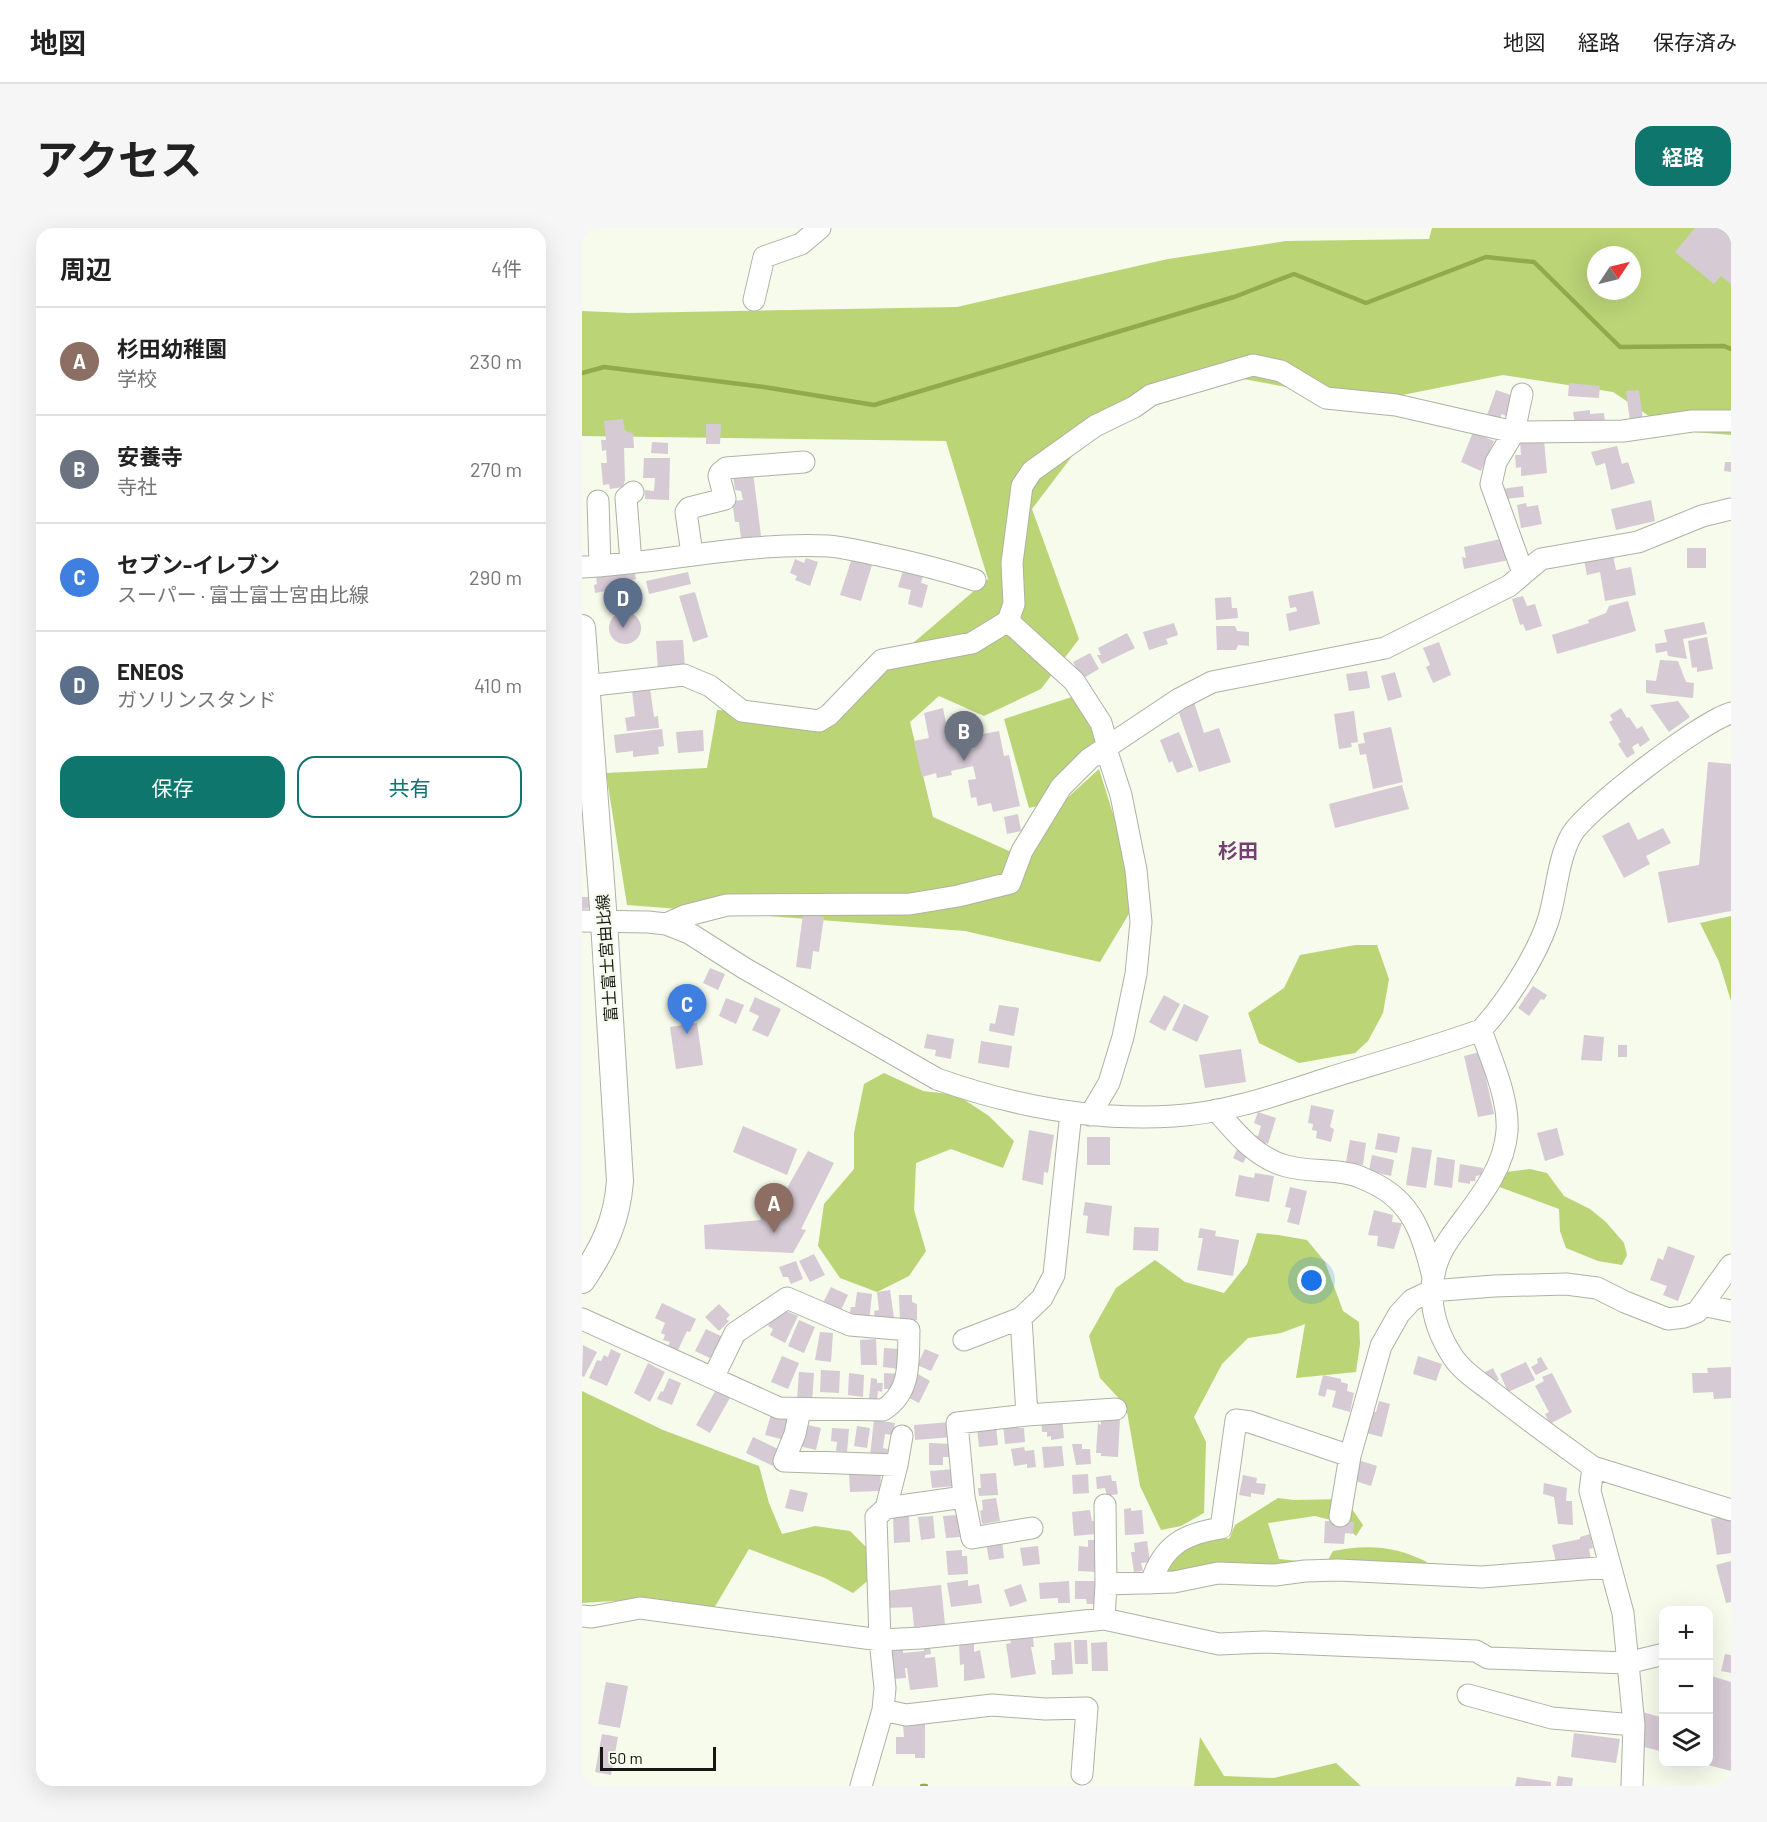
<!DOCTYPE html>
<html lang="ja">
<meta charset="utf-8">
<style>
:root{--surface:#fff;--page:#f6f6f6;--text:#222;--muted:#767676;--line:#e0e0e0;--accent:#0f766e}
body{margin:0;font-family:Barlow,"Noto Sans JP",sans-serif;background:var(--page);color:var(--text)}
.controls{position:absolute;right:18px;bottom:18px;display:grid;overflow:hidden;border-radius:12px;box-shadow:0 6px 24px #0002}
.controls button{width:54px;height:54px;display:grid;place-items:center;padding:0;border:0;border-bottom:2px solid var(--line);background:var(--surface);color:var(--text);font:30px sans-serif}
.compass{position:absolute;left:1005px;top:18px;width:54px;height:54px;border-radius:50%;background:var(--surface);box-shadow:0 6px 24px #0002;rotate:55deg}
.scale{position:absolute;left:18px;bottom:15px;width:116px;box-sizing:border-box;padding-left:6px;border:3px solid #151712;border-top:0;font-size:16px;line-height:21px;white-space:nowrap;color:#151712;-webkit-text-stroke:4px #f6fbec;paint-order:stroke}
.you{position:absolute;left:730px;top:1053px;width:21px;height:21px;margin:-15px;border:4px solid #fff;border-radius:50%;background:#1a73e8;box-shadow:0 0 0 9px #1a73e833}
.badge{display:grid;place-items:center;width:39px;height:39px;border-radius:50%;background:var(--accent);color:#fff;font-size:20px;font-weight:700}
.pin{position:absolute;translate:-50% -50px;filter:drop-shadow(0 2px 3px #0008)}
.pin::after{content:'';position:absolute;top:32px;width:21px;height:18px;background:inherit;clip-path:polygon(0 0,100% 0,50% 100%)}
.list{margin:0;padding:0;list-style:none}
h2{display:flex;justify-content:space-between;align-items:center;height:78px;margin:0;padding:0 24px;font-size:26px}
h2 small{font-size:20px;font-weight:400;color:var(--muted)}
.list li{display:grid;grid-template-columns:39px 1fr auto;gap:18px;align-items:center;box-sizing:border-box;height:108px;padding:0 24px;border-top:2px solid var(--line)}
.list b{display:block;font-size:22px;white-space:nowrap}
.list p{margin:0;font-size:20px;white-space:nowrap;color:var(--muted)}
.list em{font-size:20px;font-style:normal;color:var(--muted)}
.actions{display:flex;gap:12px;padding:18px 24px}
.actions a{flex:1;padding:14px 0;border:2px solid var(--accent);border-radius:18px;text-align:center;font-size:21px;color:var(--accent)}
.actions .main{background:var(--accent);color:#fff}
.icon{flex:none;width:33px;height:33px;fill:none;stroke:currentColor;stroke-width:2;stroke-linecap:round;stroke-linejoin:round}
.map{position:relative;flex:none;width:1149px;height:1558px;overflow:hidden;border-radius:18px}
header{display:flex;align-items:center;gap:36px;box-sizing:border-box;height:84px;padding:0 30px;background:var(--surface);border-bottom:2px solid var(--line)}
header strong{font-size:28px}
nav{display:flex;gap:33px;margin-inline-start:auto;font-size:21px}
.intro{display:flex;align-items:center;justify-content:space-between;box-sizing:border-box;height:144px;padding:0 36px}
h1{margin:0;font-size:42px}
.button{padding:15px 27px;border-radius:18px;background:var(--accent);color:#fff;font-size:21px;font-weight:700}
main{display:flex;gap:36px;padding:0 36px}
aside{flex:1;background:var(--surface);border-radius:18px;box-shadow:0 6px 24px #0002}
.map>svg:first-child{display:block}
.green{fill:#bbd476;fill-rule:evenodd}
.lines{fill:none;stroke-linecap:round;stroke-linejoin:round}
.stream{stroke:#92aa49;stroke-width:4.5}
.building{fill:#d6cad5}
.minor-casing{stroke:#aeb2a4;stroke-width:23}
.major-casing{stroke:#aeb2a4;stroke-width:28}
.minor{stroke:#fff;stroke-width:21}
.major{stroke:#fff;stroke-width:26}
.labels{text-anchor:middle;dominant-baseline:central;stroke-width:4.5;stroke-linejoin:round;paint-order:stroke}
.street-label{font-size:16px;fill:#151712;stroke:#f6fbec}
.quarter-label{font-size:20px;font-weight:bold;fill:#744072;stroke:#f6fbec}
</style>
<header>
<strong>地図</strong>
<nav><a>地図</a><a>経路</a><a>保存済み</a></nav>
</header>
<div class="intro"><h1>アクセス</h1><a class="button">経路</a></div>
<main>
<aside>
<h2>周辺<small>4件</small></h2>
<ul class="list">
<li><span class="badge" style="background:#8d6e63">A</span><div><b>杉田幼稚園</b><p>学校</p></div><em>230 m</em></li>
<li><span class="badge" style="background:#6b7280">B</span><div><b>安養寺</b><p>寺社</p></div><em>270 m</em></li>
<li><span class="badge" style="background:#3f7fe0">C</span><div><b>セブン-イレブン</b><p>スーパー · 富士富士宮由比線</p></div><em>290 m</em></li>
<li><span class="badge" style="background:#5c6f8a">D</span><div><b>ENEOS</b><p>ガソリンスタンド</p></div><em>410 m</em></li>
</ul>
<div class="actions"><a class="main">保存</a><a>共有</a></div>
</aside>
<div class="map">
<svg width="1149" height="1558" viewBox="0 0 1149 1558">
<rect width="100%" height="100%" fill="#f6fbec"/>
<path class="green" d="M850,0H1149V207L1088,202L1031,164L921,147L785,174L656,150L513,198L450,281L497,411L459,461L402,488L357,468L328,494L351,589L427,623L517,541L557,669L518,734L383,703L45,677L24,545L125,540L135,482L234,488L247,487L406,351L364,213L0,208V83L46,85L375,79L586,31L704,13L847,11ZM1014,27H1050V63H1014Z
M490,469L526,519L465,576L447,580L422,491Z
M1149,688V773L1137,734L1118,695Z
M773,717H795L807,751L801,785L786,813L773,825L717,835L677,815L666,785L702,760L718,727Z
M302,845L341,863L375,867L407,888L432,913L421,940L369,921L334,935L332,982L344,1023L327,1048L295,1064L258,1050L236,1018L242,976L272,941V905L282,856Z
M948,941L965,945L982,968L1008,981L1024,994L1042,1015L1045,1027L1040,1037L1016,1033L984,1020L978,1003L977,981L912,957L924,944Z
M675,1005L696,1007L725,1012L743,1034L761,1083L777,1094L778,1116L774,1144L714,1150L723,1096L699,1105L666,1110L640,1136L612,1189L624,1214L622,1285L599,1298L579,1302L558,1258L544,1178L518,1150L507,1108L534,1060L573,1032L603,1054L642,1065L665,1036Z
M0,1163L81,1202L177,1238L187,1275L200,1306L233,1298L268,1303L286,1321L288,1351L271,1365L243,1350L167,1321L131,1382L64,1371L0,1375Z
M696,1270L712,1272L763,1271L781,1297L774,1308L761,1295L733,1288L686,1295L697,1331L726,1334L746,1332L751,1323C785,1316 814,1318 845,1334L831,1347L589,1352L582,1342L622,1304L647,1311L653,1297Z
M618,1509L642,1548L692,1550L754,1535L779,1558H612Z"/>
<g class="lines">
<path class="stream" d="M0,145L22,139L182,159L292,177L652,69L712,46L784,75L904,29L952,34L1038,119L1142,118L1149,121
M340,1558H344"/>
</g>
<path class="building" d="M1113,0H1149V56L1139,48L1132,56L1093,24Z
M987,155L1018,158L1017,170L986,168Z
M914,162L932,168L925,188L919,186V191L905,187Z
M1057,162L1061,192L1048,193L1044,163Z
M1008,182V186L1022,185L1023,195L993,197L991,184Z
M41,191L43,203L51,205L52,220H42L43,252L41,259L28,261L27,256L21,257L19,235H25L24,222L20,223L19,212H24L22,193Z
M124,196H139L138,216H124Z
M891,204L912,213L899,243L879,234Z
M962,212L965,245L939,248V239L934,240L933,227H939L938,214Z
M70,214L86,215V226L69,225Z
M1035,218L1040,236L1046,234L1053,255L1029,262L1023,235L1014,238L1009,224Z
M62,230H88L87,272L63,271V262L72,263L73,250H61Z
M1143,234H1149V244L1142,243Z
M171,244L179,308L159,310L157,294H153L150,273L161,272L159,263L153,262L151,247Z
M941,258L942,269L922,271L920,261Z
M1069,272L1073,293L1034,302L1029,281Z
M944,275L945,279L956,277L960,296L939,300L935,277Z
M923,310L927,332L882,341L880,329L884,330L882,319Z
M1105,320H1124V340H1105Z
M1031,327L1034,342L1049,339L1054,367L1023,373L1018,344L1005,347L1002,332Z
M224,330L236,334L228,358L213,352L215,348L208,345L213,331L222,335Z
M270,330L290,337L279,373L258,367Z
M322,339L342,344L339,355L346,357L340,380L326,376L329,362L316,359Z
M52,341L54,351L50,352L51,358L13,365L12,357L15,356L14,348Z
M106,344L109,356L67,366L64,353Z
M731,363L738,396L707,403L704,386L715,383L714,379L708,380L706,368Z
M113,364L126,409L111,414L97,368Z
M941,368L945,378L953,376L960,398L944,403L941,396L938,397L930,371Z
M649,369L650,380H655L656,390L634,392L633,370Z
M1046,373L1054,403L975,426L970,407L1007,395L1006,392L1024,385L1027,378Z
M27 400a16 16 0 1 1 32 0a16 16 0 1 1-32 0Z
M1122,394L1125,406L1101,411L1105,431L1086,428L1085,423L1074,425L1073,416L1085,414L1082,402Z
M592,395L596,407L584,411L586,416L567,422L561,404Z
M634,398H653L655,403L667,404V418L656,417L654,422H635Z
M545,405L553,420L520,436L515,427H519L516,420Z
M1125,409L1131,441L1115,444V439L1110,440L1106,413Z
M101,412L103,440L76,442L74,413Z
M857,414L869,447L851,455L844,439L848,437L841,420Z
M508,425L517,441L500,451L491,434Z
M1078,432L1096,433L1104,454L1112,455L1111,470L1064,465V452L1074,453Z
M785,443L788,460L767,463L764,446Z
M813,444L820,469L806,473L799,448Z
M68,460L72,489L76,488L77,500L45,503L43,490L53,488L50,463Z
M1096,473L1108,489L1087,504L1068,477Z
M612,474L622,505L637,500L649,534L617,544L595,479Z
M361,480L367,510L379,507L383,525L392,520L389,508L417,503L422,528L427,527L438,578L411,584L409,575L396,578L394,569L389,570L386,552L394,551L391,538L369,543L370,547L355,550L354,545L340,549L332,513L347,510L342,485Z
M1039,480L1045,490L1047,489L1055,501L1060,498L1068,512L1058,519L1056,515L1050,519L1053,525L1045,530L1036,516L1039,514L1027,494L1031,492L1028,487Z
M772,483L776,514L769,515L770,519L757,521L752,486Z
M809,499L821,554L791,561L784,526L778,527L776,516L783,515L781,505Z
M80,501L82,518L76,519L77,526L51,529V523L34,525L32,507Z
M121,502L122,523L96,525L94,504Z
M597,504L611,539L595,545L590,533L587,535L578,512Z
M1126,534L1149,536V683L1086,695L1076,644L1117,637Z
M820,557L827,581L753,600L747,576Z
M436,586L439,603L425,606L422,589Z
M1047,594L1056,612L1081,600L1089,615L1064,628L1068,636L1042,650L1020,608Z
M0,669H12V680L0,681Z
M221,686L242,689L237,724L231,723L229,741L214,739Z
M128,740L143,746L136,762L121,755Z
M951,758L965,767L962,772L959,771L947,788L936,780Z
M582,767L598,776L583,803L567,794Z
M173,769L199,781L186,809L170,802L177,788L167,783Z
M144,770L162,777L154,796L137,788Z
M602,776L627,788L615,814L590,802Z
M417,777L437,780L432,808L407,803L408,795L413,796Z
M115,795L121,837L94,841L88,799Z
M345,806L372,811L369,831L353,828L354,822L342,820Z
M1002,807L1022,809L1020,833L999,832Z
M399,813L430,818L427,840L396,835Z
M1036,817H1045V829H1036Z
M659,821L664,854L623,860L617,827Z
M898,824L912,886L896,889L882,828Z
M729,877L752,882L748,899L752,901L749,914L734,910L735,903L730,902L731,896L726,895Z
M676,884L694,890L686,916L684,915L683,918L671,907L676,908L679,898L672,895Z
M161,898L215,921L205,947L151,924Z
M975,900L982,927L963,933L955,905Z
M447,902L472,907L466,945L462,944L461,957L440,952Z
M796,905L818,909L815,925L793,921Z
M505,909H528V937H505Z
M768,912L784,915L781,937L764,934Z
M656,919L667,924L661,935L651,930Z
M830,919L850,922L844,960L824,957Z
M226,923L252,935L219,1001L224,1002L211,1025L123,1021L122,997L179,992L178,987L188,980L191,985Z
M790,927L812,932L809,948L787,943Z
M855,929L873,932L870,960L852,957Z
M878,936L901,940L900,947L894,948L893,953H888V956L876,954Z
M673,945L692,948L687,974L653,968L657,947L672,950Z
M708,959L725,963L717,997L705,994L709,980L703,979Z
M503,974L530,978L527,1008L504,1005L506,988L501,987Z
M792,982L811,987L810,994L820,995L812,1021L795,1018L796,1008L786,1007Z
M552,999L577,1000L576,1023L551,1022Z
M618,1000L634,1003L633,1008L657,1012L651,1048L615,1042L621,1010H616Z
M1086,1018L1113,1028L1096,1073L1081,1067L1085,1058L1068,1052L1076,1030L1081,1032Z
M232,1026L243,1047L228,1054L217,1033Z
M214,1033L221,1051L209,1056L206,1049H201L197,1039Z
M249,1059L266,1067L258,1084L241,1075Z
M308,1062L312,1090L293,1092L292,1083L297,1082L295,1064Z
M275,1064L290,1066L287,1093L267,1090L269,1079H273Z
M317,1067H330V1074L335,1076V1092H318Z
M80,1075L114,1091L108,1104L105,1103L96,1122L86,1118L88,1114L81,1112L83,1107L79,1105L83,1095L73,1090Z
M137,1076L148,1087L144,1091L147,1093L137,1103L123,1089Z
M197,1080L216,1088L203,1115L188,1107L191,1101L186,1098Z
M217,1092L233,1099L222,1125L206,1118Z
M124,1101L143,1110L132,1132L113,1123Z
M238,1104L251,1105L249,1134L233,1132Z
M294,1111L295,1137H279L278,1112Z
M1,1117L15,1124L2,1149L0,1148Z
M302,1120L318,1121L317,1141L301,1139Z
M29,1121L39,1126L25,1158L7,1150L15,1132L19,1133L22,1127L26,1129Z
M343,1121L357,1127L349,1143L335,1137Z
M200,1128L217,1135L206,1161L189,1154Z
M836,1128L860,1136L854,1153L831,1146Z
M959,1129L966,1141L954,1147L949,1139L956,1135L955,1131Z
M944,1134L953,1152L926,1164L918,1146Z
M66,1135L83,1144L68,1174L52,1165Z
M1149,1139V1170L1132,1171L1131,1164L1111,1165L1110,1145H1126L1125,1140Z
M911,1140L917,1152L908,1156L903,1144Z
M239,1142L258,1143L257,1165L238,1164Z
M217,1144L232,1145L230,1174L215,1172Z
M267,1145L282,1147L281,1169L266,1167Z
M302,1145L319,1146L310,1161H302Z
M970,1145L990,1184L968,1196L963,1186L967,1184L953,1158L962,1153L960,1149Z
M336,1146L348,1153L337,1175L325,1169Z
M741,1147L759,1151V1154L766,1156L765,1163L772,1165L768,1184L750,1179L754,1163L745,1161L743,1169L736,1167Z
M87,1150L99,1155L90,1177L75,1171L79,1163L81,1164Z
M289,1150L295,1151V1155H301L300,1164L296,1163L295,1172L287,1171Z
M135,1160L149,1168L128,1205L114,1197Z
M797,1173L808,1176L800,1209L784,1205L789,1183L794,1184Z
M189,1186L208,1192L203,1212L183,1207Z
M480,1188L482,1210L469,1212V1208L465,1209V1204H460L459,1190Z
M519,1189L538,1190L536,1229L519,1228V1225H514L516,1195L519,1197Z
M292,1192L313,1195L311,1207L303,1206L301,1220L306,1221L305,1230L288,1228Z
M368,1194L370,1209L333,1212L332,1197Z
M435,1195L436,1200H442L443,1214L423,1216L421,1196Z
M221,1196L239,1200L234,1222L217,1218Z
M275,1198L288,1200L285,1220L272,1218Z
M414,1198L416,1217L397,1219L395,1201Z
M250,1200L267,1201L265,1224L254,1223L255,1214L249,1213Z
M171,1209L198,1222L191,1238L164,1225Z
M347,1215L370,1216L369,1229H361V1237H347Z
M490,1216H500V1221H508L509,1236L494,1237Z
M480,1218L482,1238L462,1240L460,1219Z
M442,1219L443,1223L452,1222L454,1239L445,1240V1236L432,1238L429,1221Z
M776,1232L795,1238L789,1258L770,1252Z
M373,1241V1258L350,1260L348,1243Z
M299,1244L298,1263L268,1264L267,1245Z
M414,1245L416,1267L397,1268L396,1260H399L398,1246Z
M506,1246L507,1265L491,1266L490,1247Z
M529,1247L530,1253H534L536,1266L525,1268L523,1260L515,1261L514,1249Z
M661,1247L675,1250L674,1255L684,1256L682,1267L669,1265V1269L657,1267Z
M962,1255L985,1260L984,1273H990L991,1297L976,1296L972,1269L961,1266Z
M208,1261L226,1265L221,1284L203,1280Z
M414,1270L418,1293L400,1296L398,1283L401,1282L400,1272Z
M549,1280V1283L560,1282L562,1306L543,1307L542,1281Z
M508,1282L510,1293L517,1292L514,1306L492,1308L490,1284Z
M327,1287L328,1314L312,1315L311,1288Z
M376,1287L378,1309L364,1310L361,1288Z
M1143,1287L1149,1289V1325L1135,1327L1129,1291Z
M351,1288L353,1310L339,1312L336,1289Z
M743,1293L772,1294L771,1306L763,1305L762,1316L742,1315Z
M1008,1306L1011,1320L1007,1321L1009,1331L985,1336V1332L974,1334L970,1317L998,1311V1309Z
M506,1312H516L515,1344L496,1343L497,1318L506,1319Z
M420,1313L422,1330L407,1332L404,1315Z
M565,1313L568,1334L559,1335L561,1343L552,1344L549,1324H553L552,1315Z
M456,1318L458,1336L441,1338L438,1320Z
M380,1322V1328H385L386,1346L366,1347L364,1323Z
M1149,1333V1374L1144,1375L1134,1337Z
M386,1352V1358L397,1356L400,1375L369,1379L365,1355Z
M487,1353L488,1375H476V1370L458,1371L457,1355Z
M493,1353H513V1376H505L504,1371H493Z
M439,1356L445,1373L428,1379L422,1362Z
M359,1357L363,1397L332,1399L330,1379L305,1380L303,1363Z
M450,1402L452,1419H449L454,1446L429,1450L424,1416L429,1415L427,1406Z
M492,1412H505L506,1436H493Z
M489,1414L491,1446L470,1447L469,1432H473L472,1415Z
M525,1414L526,1443H510L509,1415Z
M392,1415V1424L398,1422L403,1450L382,1453V1436L378,1437L377,1416Z
M348,1418L349,1426L343,1427V1430L353,1429L356,1459L328,1462L325,1440H323L324,1450L310,1451L307,1422L321,1421V1425L342,1423V1419Z
M1143,1426L1149,1427V1445L1139,1443Z
M1126,1447L1149,1454V1543L1126,1537Z
M24,1454L46,1458L38,1500L16,1496Z
M1060,1484L1082,1490V1524L1062,1519Z
M321,1494H343V1530H333V1526H314V1509H322Z
M992,1505L1038,1511L1034,1535L989,1529Z
M20,1506L36,1509L29,1547L13,1544Z
M976,1548L991,1550L990,1558H974Z
M935,1549L969,1554V1558H933Z"/>
<g class="lines">
<g class="minor-casing">
<path id="minor" d="M172,72L182,29L219,16L238,0
M940,166L932,204L914,234L909,256L941,345
M16,273L18,338
M110,326L104,284L107,280L143,271L137,248L138,245L144,240L222,234
M49,335L44,270L51,264
M0,339C82,335 163,314 246,318C263,319 280,324 296,327C329,334 361,342 393,352
M3,458L102,447L128,458L160,483L237,493L247,487L300,432L390,415L426,393
M526,519L519,495L492,453L426,393L432,376L430,335L440,258L450,243L513,198L552,179L569,167L671,137L699,143L744,170L814,177L932,204L1041,203L1110,193H1149
M0,693L66,694L84,696L107,705L162,740L355,851C431,878 512,893 592,888C645,885 697,866 747,850C798,834 849,820 899,802C924,775 954,729 966,693C975,665 975,632 990,606C1006,580 1120,493 1149,485
M84,696L102,688L145,677L328,676L376,668L428,655L440,623L479,559L507,531L597,471L630,454L803,420L927,358L959,331L1056,314L1120,288L1149,281
M899,802C910,834 927,870 925,903C922,945 891,977 868,1010C841,1048 846,1091 871,1129C880,1143 896,1153 909,1163C942,1189 976,1214 1011,1239L1008,1263L1041,1385L1052,1497L1050,1558
M634,882C654,905 674,930 704,938C725,944 747,941 768,946C775,947 782,951 789,954C831,973 841,1008 851,1049
M508,887L527,855L541,809L554,746L559,694L554,642L539,567L524,521
M1120,1077L1149,1083
M439,1090L445,1187
M0,1091L197,1180L301,1182C330,1164 326,1133 327,1102L268,1097L205,1070L153,1105L131,1150
M382,1112L439,1090L460,1070L472,1047L489,884
M218,1182L213,1206L202,1233L315,1237
M1011,1239L1149,1282
M304,1280L382,1269
M758,1288L768,1228L799,1118L817,1086L830,1072L849,1063L912,1058L984,1056L1015,1060L1043,1074L1086,1091L1102,1089L1115,1084L1149,1037
M450,1300L390,1310L382,1269L375,1195L445,1187L534,1181
M569,1355C581,1317 602,1306 639,1300L654,1192L668,1194L768,1228
M524,1356L592,1354L636,1345L693,1347L723,1343L756,1342L900,1349L1028,1339
M0,1388L10,1389L58,1380L298,1412L339,1410L522,1391L637,1416L682,1414L894,1423L906,1430L1045,1435L1082,1426
M522,1391L524,1356L523,1277
M886,1467L970,1490L1052,1497
M301,1482L324,1487L410,1477L463,1481L505,1480L500,1546
M279,1558L301,1482L303,1460L298,1412L294,1289L304,1280L315,1237L320,1208"/>
</g>
<g class="major-casing">
<path id="major" d="M0,400L22,694L38,953C35,993 22,1019 0,1052"/>
</g>
<use href="#minor" class="minor"/>
<use href="#major" class="major"/>
</g>
<g class="labels">
<g class="street-label">
<text transform="translate(24 730) rotate(-94)">富士富士宮由比線</text>
</g>
<g class="quarter-label">
<text x="656" y="622">杉田</text>
</g>
</g>
</svg>
<div class="controls">
<button>+</button>
<button>−</button>
<button><svg class="icon" aria-label="layers" viewBox="0 0 24 24"><path d="M12 4l9 5-9 5-9-5zM3 14l9 5 9-5"/></svg></button>
</div>
<svg class="compass" viewBox="-18 -18 36 36"><path d="M0-13l5 13h-10z" fill="#e53935"/><path d="M0 13l5-13h-10z" fill="#767676"/></svg>
<div class="scale">50 m</div>
<div class="you"></div>
<div class="pin badge" style="left:192px;top:1005px;background:#8d6e63">A</div>
<div class="pin badge" style="left:382px;top:533px;background:#6b7280">B</div>
<div class="pin badge" style="left:105px;top:806px;background:#3f7fe0">C</div>
<div class="pin badge" style="left:41px;top:400px;background:#5c6f8a">D</div>
</div>
</main>
